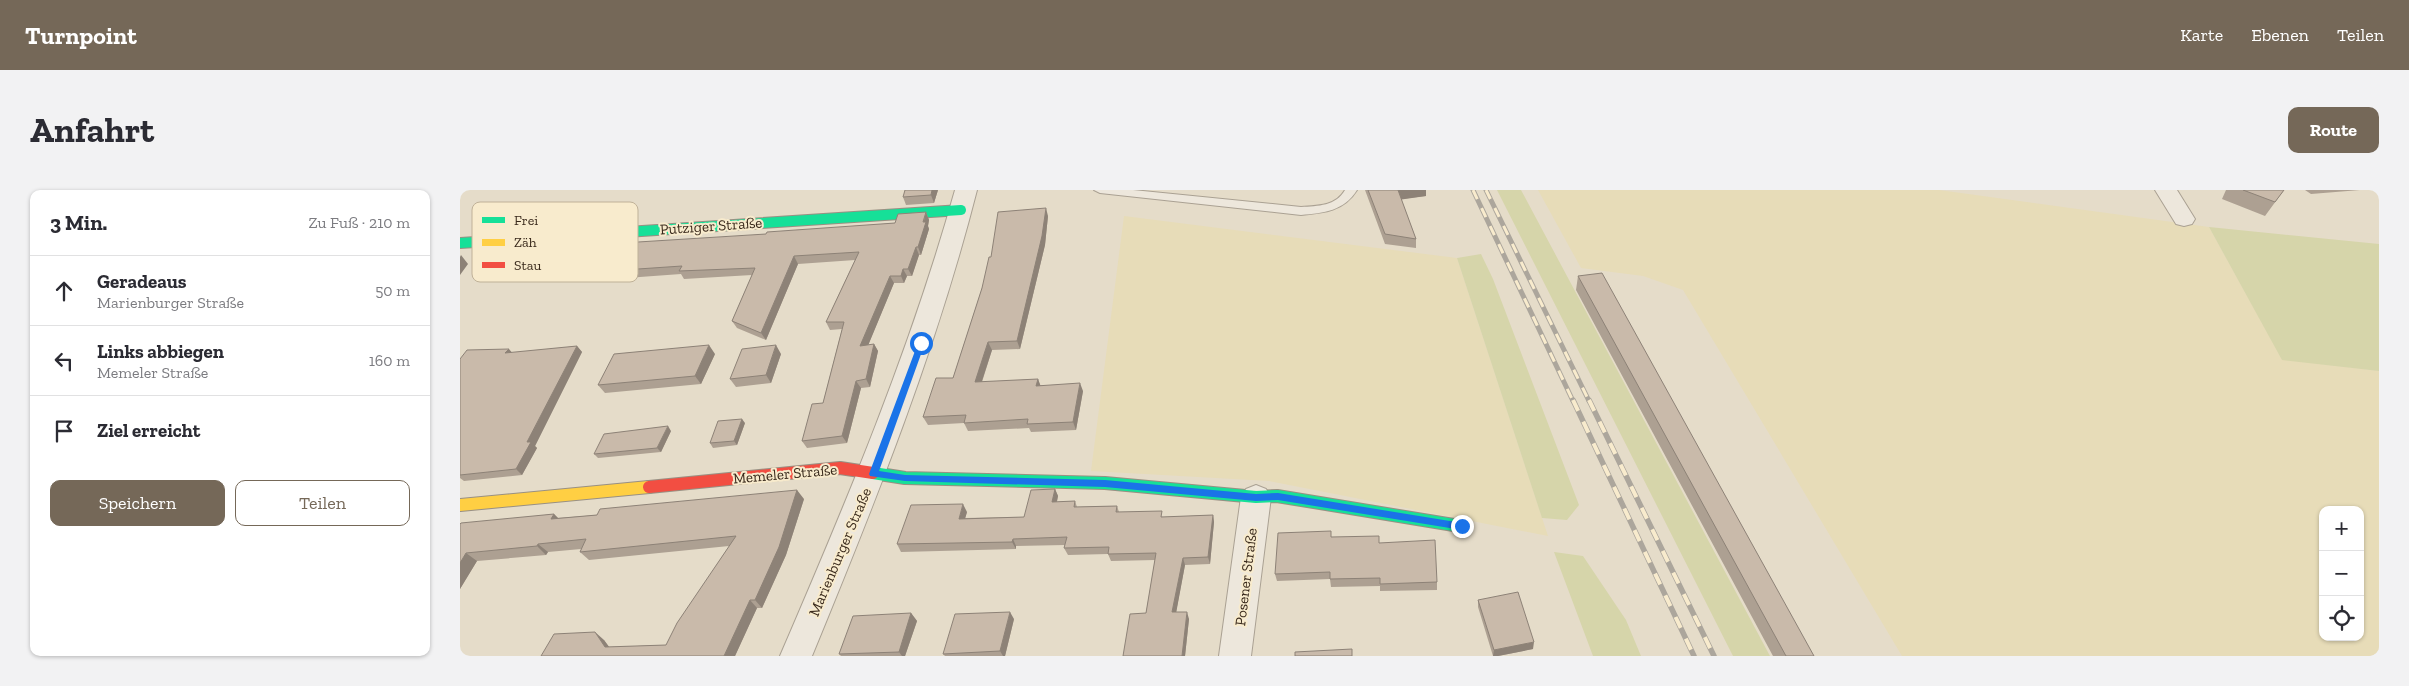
<!DOCTYPE html>
<html lang="de">
<meta charset="utf-8">
<style>
:root{--surface:#fff;--page:#f2f2f3;--text:#2b2b33;--muted:#7c7c81;--line:#e1e1e2;--accent:#756858}
body{margin:0;font-family:"Zilla Slab",serif;background:var(--page);color:var(--text)}
.controls{position:absolute;right:15px;bottom:15px;display:grid;overflow:hidden;border-radius:10px;box-shadow:0 1px 4px #0004}
.controls button{width:45px;height:45px;display:grid;place-items:center;padding:0;border:0;border-bottom:1px solid var(--line);background:var(--surface);color:var(--text);font:25px sans-serif}
.stop{position:absolute;width:15px;height:15px;margin:-11px;border:4px solid #1a73e8;border-radius:50%;background:#fff}
.stop.end{background:#1a73e8;border-color:#fff;box-shadow:0 1px 5px #0008}
.list{margin:0;padding:0;list-style:none}
h2{display:flex;justify-content:space-between;align-items:center;height:65px;margin:0;padding:0 20px;font-size:21px}
h2 small{font-size:16px;font-weight:400;color:var(--muted)}
.list li{display:grid;grid-template-columns:32px 1fr auto;gap:15px;align-items:center;box-sizing:border-box;height:70px;padding:0 20px;border-top:1px solid var(--line)}
.list b{display:block;font-size:19px;white-space:nowrap}
.list p{margin:0;font-size:16px;white-space:nowrap;color:var(--muted)}
.list em{font-size:16px;font-style:normal;color:var(--muted)}
.actions{display:flex;gap:10px;padding:15px 20px}
.actions a{flex:1;padding:11px 0;border:1px solid var(--accent);border-radius:10px;text-align:center;font-size:18px;color:var(--accent)}
.actions .main{background:var(--accent);color:#fff}
.icon{flex:none;width:28px;height:28px;fill:none;stroke:currentColor;stroke-width:2;stroke-linecap:round;stroke-linejoin:round}
.map{position:relative;flex:none;width:1919px;height:466px;overflow:hidden;border-radius:10px}
header{display:flex;align-items:center;gap:30px;box-sizing:border-box;height:70px;padding:0 25px;background:var(--accent);color:#fff}
header strong{font-size:24px}
nav{display:flex;gap:28px;margin-inline-start:auto;font-size:18px}
.intro{display:flex;align-items:center;justify-content:space-between;box-sizing:border-box;height:120px;padding:0 30px}
h1{margin:0;font-size:35px}
.button{padding:12px 22px;border-radius:10px;background:var(--accent);color:#fff;font-size:18px;font-weight:700}
main{display:flex;gap:30px;padding:0 30px}
aside{flex:1;background:var(--surface);border-radius:10px;box-shadow:0 1px 4px #0004}
.map>svg:first-child{display:block}
.farmland{fill:#e7dcb8;fill-rule:evenodd}
.green{fill:#d6d5aa}
.lines{fill:none;stroke-linecap:round;stroke-linejoin:round}
.lane-casing{stroke:#aaa193;stroke-width:2}
.street-casing{stroke:#aaa193;stroke-width:2}
.fast-far1-casing{stroke:#999083;stroke-width:12}
.fast-casing{stroke:#999083;stroke-width:14}
.slow-casing{stroke:#999083;stroke-width:14}
.jam-casing{stroke:#999083;stroke-width:14}
.lane{fill:#ede7dc;fill-rule:evenodd}
.street{fill:#ede7dc;fill-rule:evenodd}
.fast-far1{stroke:#16e098;stroke-width:10}
.fast{stroke:#16e098;stroke-width:12}
.slow{stroke:#ffcf43;stroke-width:12}
.jam{stroke:#f24e42;stroke-width:12}
.rail-far1-casing{stroke:#aca69c;stroke-width:5}
.rail-casing{stroke:#aca69c;stroke-width:5.5}
.rail-far1{stroke:#f8ebcd;stroke-width:3;stroke-dasharray:10;stroke-linecap:butt}
.rail{stroke:#f8ebcd;stroke-width:4;stroke-dasharray:12;stroke-linecap:butt}
.wall{fill:#ada092}
.shaded-wall{fill:#8d8277}
.building{fill:#c9baaa;stroke:#8d8277}
.route{fill:#1a73e8}
.labels{text-anchor:middle;dominant-baseline:central;stroke-width:4;stroke-linejoin:round;paint-order:stroke}
.street-label{font-size:15px;fill:#39291b;stroke:#f8ebcd}
.key{fill:#f8ebcd;stroke:#bfb198;stroke-width:1}
.key-label{font-size:14px;fill:#39291b}
</style>
<header>
<strong>Turnpoint</strong>
<nav><a>Karte</a><a>Ebenen</a><a>Teilen</a></nav>
</header>
<div class="intro"><h1>Anfahrt</h1><a class="button">Route</a></div>
<main>
<aside>
<h2>3 Min.<small>Zu Fuß · 210 m</small></h2>
<ul class="list">
<li><svg class="icon" aria-label="ahead" viewBox="0 0 24 24"><path d="M12 20V5M6 11l6-6 6 6"/></svg><div><b>Geradeaus</b><p>Marienburger Straße</p></div><em>50 m</em></li>
<li><svg class="icon" aria-label="left" viewBox="0 0 24 24"><path d="M17 20v-9H6M10 6l-5 5 5 5"/></svg><div><b>Links abbiegen</b><p>Memeler Straße</p></div><em>160 m</em></li>
<li><svg class="icon" aria-label="arrive" viewBox="0 0 24 24"><path d="M6 21V4h12l-3 4 3 4H6"/></svg><div><b>Ziel erreicht</b></div></li>
</ul>
<div class="actions"><a class="main">Speichern</a><a>Teilen</a></div>
</aside>
<div class="map">
<svg width="1919" height="466" viewBox="0 0 1919 466">
<rect width="100%" height="100%" fill="#e5dcc9"/>
<path class="farmland" d="M1078,0H1479L1749,37L1822,169L1919,181V466H1442L1223,100L1183,86L1121,78ZM1863,320H1900V447H1863Z
M664,26L997,68L1088,346L809,291L631,281Z"/>
<path class="green" d="M1037,0H1061L1310,466H1273Z
M1749,37L1919,54V181L1822,170Z
M1021,64L1033,89L1119,315L1107,330L1082,328L997,68Z
M1094,362L1123,366L1166,430L1181,466H1133Z"/>
<g class="lines">
<g class="lane-casing">
<path id="lane" d="M634,0H673L841,17C858,16 876,16 885,0H897C884,21 864,23 841,25L640,3Z"/>
</g>
<g class="street-casing">
<path id="street" d="M495,0H517C476,161 415,313 352,466H320C386,313 450,161 495,0Z
M1695,0H1717L1735,29L1732,34L1724,36L1716,34Z
M796,295L806,299L811,307L791,466H759L781,307L786,299Z"/>
</g>
<g class="fast-far1-casing">
<path id="fast-far1" d="M0,53L501,20"/>
</g>
<g class="fast-casing">
<path id="fast" d="M413,283L445,288L645,293L796,307L817,306L1006,337"/>
</g>
<g class="slow-casing">
<path id="slow" d="M0,315L189,297"/>
</g>
<g class="jam-casing">
<path id="jam" d="M189,297L380,278L413,283"/>
</g>
<use href="#lane" class="lane"/>
<use href="#street" class="street"/>
<use href="#fast-far1" class="fast-far1"/>
<use href="#fast" class="fast"/>
<use href="#slow" class="slow"/>
<use href="#jam" class="jam"/>
<g class="rail-far1-casing">
<path id="rail-far1" d="M1013,0L1113,211
M1026,0L1129,211"/>
</g>
<g class="rail-casing">
<path id="rail" d="M1113,210L1234,466
M1129,210L1254,466"/>
</g>
<use href="#rail-far1" class="rail-far1"/>
<use href="#rail" class="rail"/>
</g>
<path class="wall" d="M478,0L474,13L446,15L443,7Z
M905,0H966V6L941,9L956,49V58L925,54Z
M1766,0H1824L1805,26L1762,9Z
M1845,0H1900L1851,4Z
M466,22L469,30L468,36L469,39L461,65H459L452,86H447L444,93H434L408,155L414,154L418,161L410,197L401,198L387,253L347,258L342,251L363,213L382,139L370,140L366,132L395,70L338,74L306,150L277,138L272,131L292,85L224,89L221,84L125,91L119,84L58,90L52,82L306,44L435,33Z
M588,26L585,55L560,159L532,160L522,192L578,189L580,195L623,201L616,240L571,242L569,238L508,241L504,233L468,235L463,227L493,188L522,98Z
M1118,86L1354,466H1313L1116,100Z
M117,156L122,162L75,256L77,258L62,285L4,291L0,288V169L52,163Z
M255,164L241,194L145,203L138,195Z
M321,164L311,193L276,197L270,189Z
M285,233L277,255L253,258L250,253Z
M211,241L201,262L138,268L134,264Z
M595,299L598,306L597,312L615,311L617,317L657,316L659,322L704,327L753,325L754,332L750,374L725,375L716,422L729,429L725,466H663L686,423L695,370L651,371L648,364L608,365L604,358L605,355L556,356V359L441,362L437,354L507,322L505,328L564,327Z
M344,309L326,365L302,418H297L275,466H81L144,450L149,457L206,455L269,356L129,370L120,362L121,359L88,362L86,365L17,371L0,399V334L94,324L98,328Z
M872,347L919,353L977,392V400L920,401V396L871,397L870,389L817,391L815,384Z
M1018,410L1073,459L1038,466H1033L1018,417Z
M451,423L457,431L445,466H381L379,464Z
M554,429L545,466H485L483,464Z"/>
<path class="shaded-wall" d="M472,0H478L474,13L471,5Z
M938,0H966V6L938,10Z
M586,18L588,26L585,55L560,159L557,151Z
M466,22L469,30L468,36L469,39L461,65L458,57Z
M456,57L459,65L452,86L448,79Z
M1,65L8,74L0,85V67Z
M334,66L338,74L306,150L301,143Z
M443,79L447,86L444,93L441,86Z
M430,86L434,93L405,163L400,156Z
M528,152L532,160L519,200L515,192Z
M414,154L418,161L410,197L406,189Z
M249,155L255,164L241,194L235,186Z
M316,155L321,164L311,193L306,185Z
M117,156L122,162L75,256L77,258L62,285L56,279L67,252Z
M49,159L54,165L45,163Z
M578,189L581,197L576,196Z
M396,191L401,198L387,253L382,246Z
M620,193L623,201L616,240L613,232Z
M282,229L285,233L277,255L274,251Z
M208,236L211,241L201,262L197,258Z
M595,299L598,306L595,319L592,312Z
M337,300L344,309L326,365L302,418L295,410Z
M503,314L507,322L503,336L499,329Z
M94,324L103,333L91,329Z
M753,325L754,332L750,374L748,367Z
M553,349L556,356V359L552,352Z
M78,354L88,362L86,365L77,356Z
M6,363L17,371L0,399V373Z
M723,368L725,375L715,429L712,422Z
M290,410L297,418L275,466H264Z
M550,422L554,429L545,466H543L540,461Z
M727,422L729,429L725,466H722Z
M451,423L457,431L445,466H442L439,462Z
M135,442L144,450L155,465L145,457Z
M1074,452L1073,459L1038,466H1033L1034,460Z"/>
<path class="building" d="M445,0H472L471,5L443,7Z
M908,0H938L956,49L925,44Z
M1783,0H1824L1815,12Z
M586,18L582,46L557,151L528,152L515,192L578,189L576,196L620,193L613,232L567,234L568,229L504,233L506,225L463,227L476,188H493L522,98L529,67H531L538,22Z
M466,22L463,32H466L458,57H456L448,79H443L441,86H430L400,156L414,154L406,189L396,191L382,246L342,251L352,214L363,213L384,132H366L399,62L334,66L301,143L272,131L295,78L219,81L222,76L119,83L123,76L52,82L66,63L162,53L306,44L307,42L435,33L438,24Z
M1142,83L1354,466H1326L1118,86Z
M249,155L235,186L138,195L154,164Z
M316,155L306,185L270,189L282,159Z
M117,156L67,252H71L56,279L0,285V169L7,160L49,159L45,163Z
M282,229L274,251L250,253L258,231Z
M208,236L197,258L134,264L144,244Z
M595,299L592,312L615,311L614,317L657,316L656,322L702,321L701,327L753,325L748,367L723,368L712,422H727L722,466H663L670,424L686,423L696,363L648,364L649,357L604,358L607,347L553,349L552,352L437,354L451,315L503,314L499,329L564,327L571,300Z
M337,300L319,357L295,410H290L264,466H81L94,444L135,442L145,457L206,455L217,433L276,346L120,362L126,349L78,354L77,356L6,363L0,373V334L1,333L94,324L91,329L137,325L140,319Z
M871,341V347L919,346V353L975,350L977,392L920,394V388L870,389V382L815,384L818,343Z
M1058,402L1074,452L1034,460L1018,410Z
M550,422L540,461L483,464L495,424Z
M451,423L439,462L379,464L393,426Z
M892,459V466H835V462Z"/>
<path class="route" d="M461,150L465,153L419,281L445,285L645,290L796,304L818,303L1002,333L1006,336L1002,340L818,310L796,311L645,297L445,291L410,286L409,284L458,153Z"/>
<g class="labels">
<g class="street-label">
<text transform="translate(251 36) rotate(-4)">Putziger Straße</text>
<text transform="translate(325 284) rotate(-5)">Memeler Straße</text>
<text transform="translate(380 362) rotate(-67)">Marienburger Straße</text>
<text transform="translate(786 387) rotate(-83)">Posener Straße</text>
</g>
</g>
<rect x="12" y="12" width="166" height="80" rx="8" class="key"/>
<rect x="22" y="27" width="23" height="6" fill="#16e098"/>
<rect x="22" y="49" width="23" height="7" fill="#ffcf43"/>
<rect x="22" y="72" width="23" height="6" fill="#f24e42"/>
<g class="key-label">
<text x="54" y="35">Frei</text>
<text x="54" y="57">Zäh</text>
<text x="54" y="80">Stau</text>
</g>
</svg>
<div class="controls">
<button>+</button>
<button>−</button>
<button><svg class="icon" aria-label="locate" viewBox="0 0 24 24"><circle cx="12" cy="12" r="6"/><path d="M12 2v4M12 18v4M2 12h4M18 12h4"/></svg></button>
</div>
<div class="stop" style="left:461px;top:153px"></div>
<div class="stop end" style="left:1002px;top:336px"></div>
</div>
</main>
